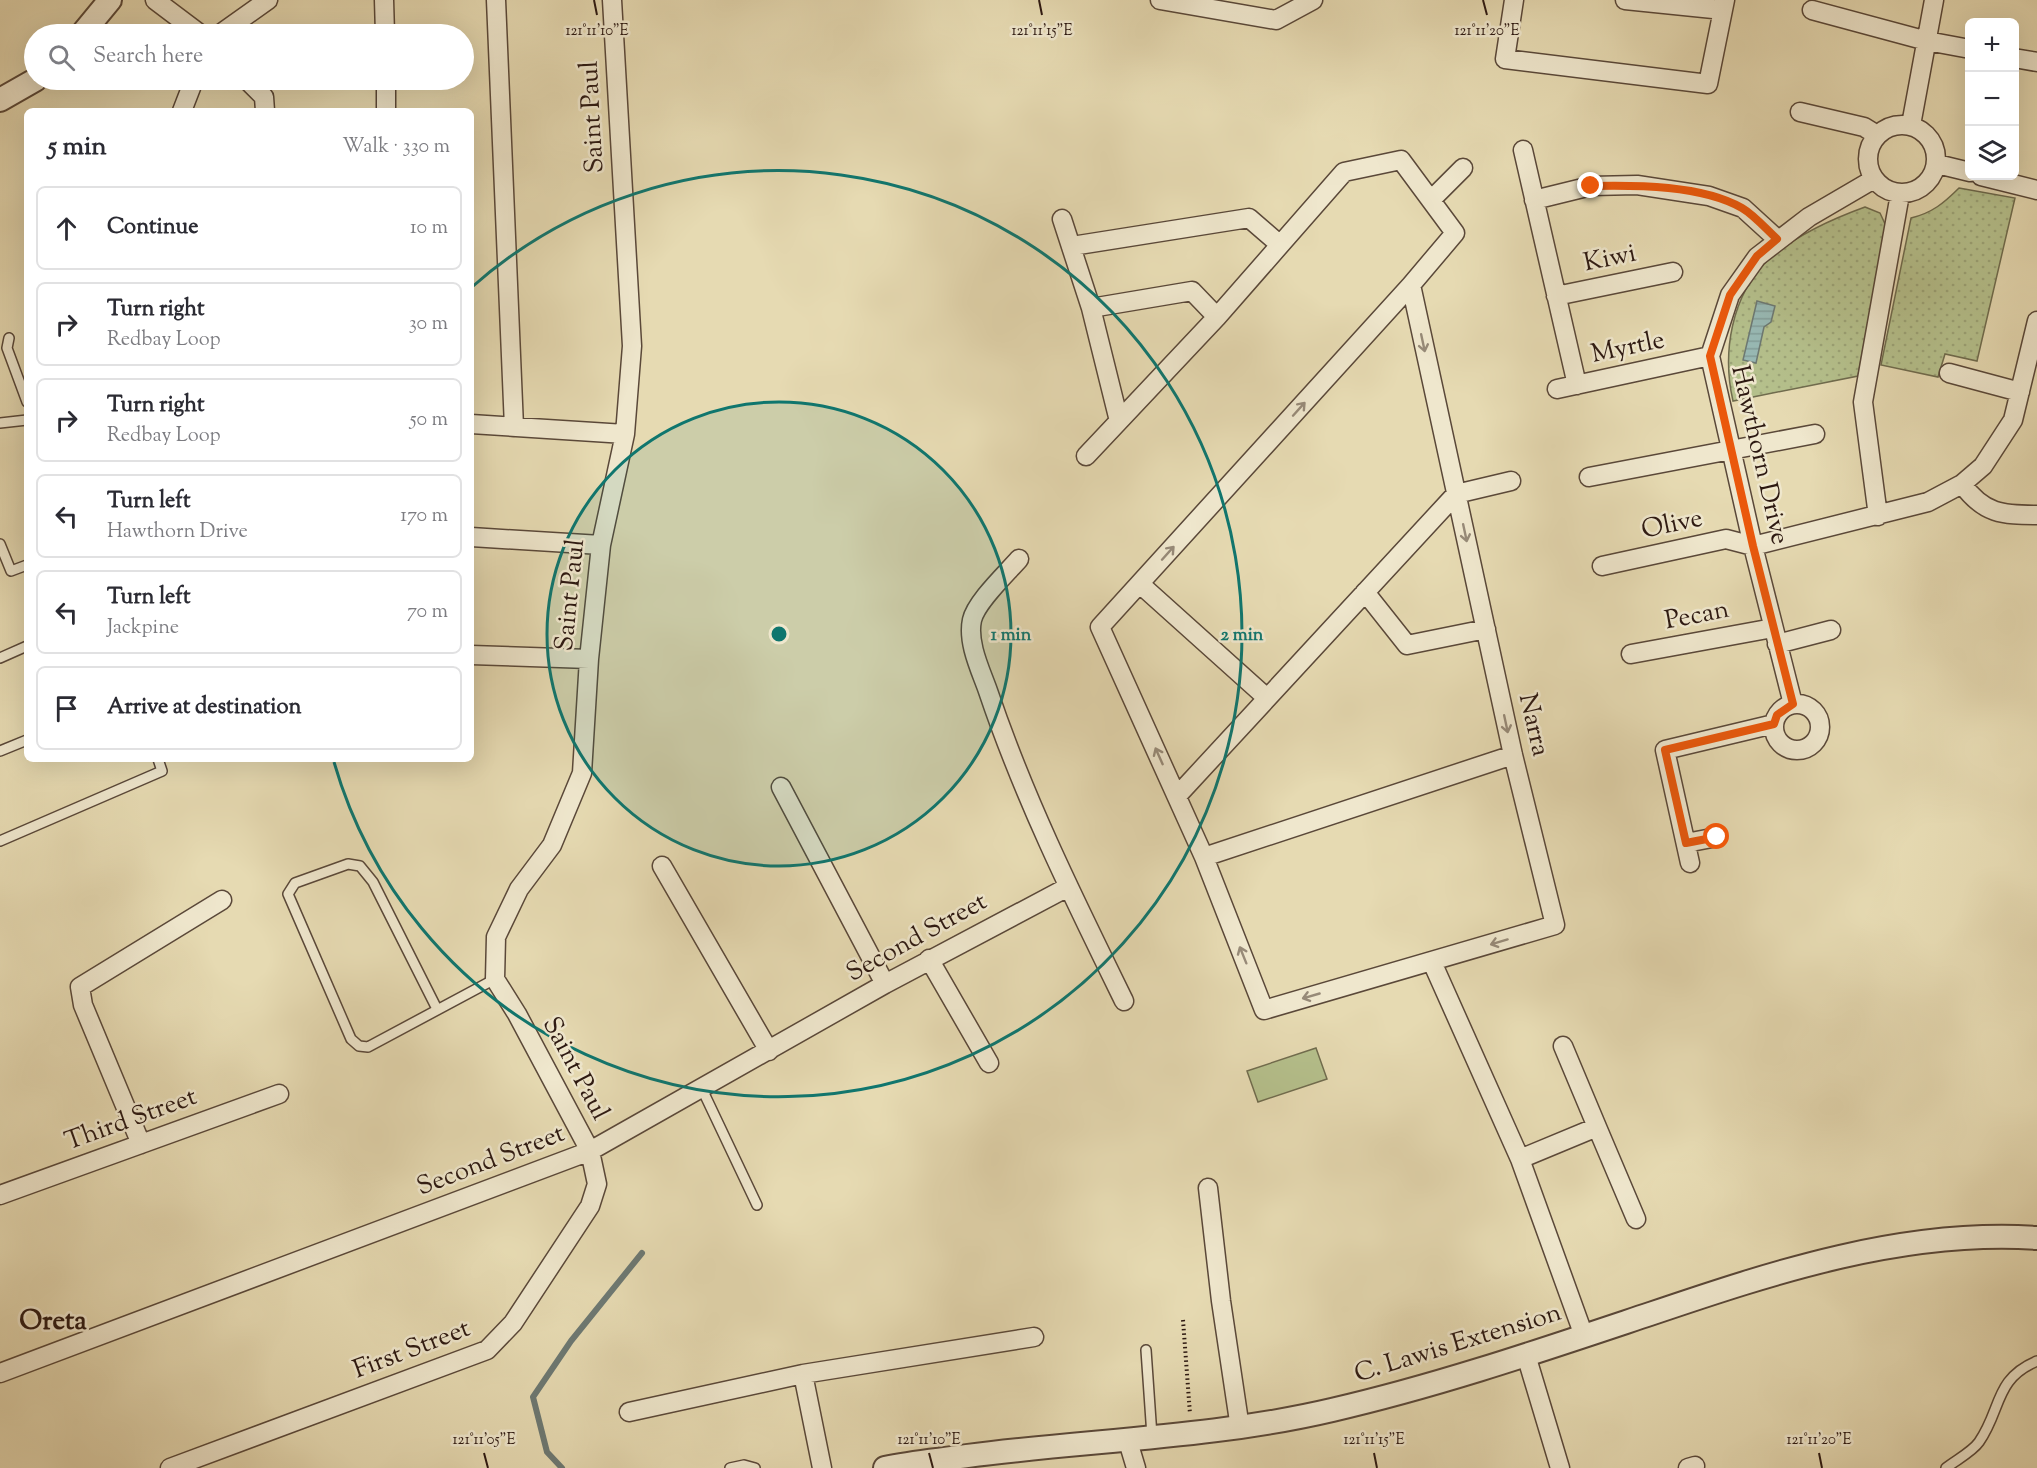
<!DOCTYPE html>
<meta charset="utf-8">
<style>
:root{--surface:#fff;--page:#f7f7f7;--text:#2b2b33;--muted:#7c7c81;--line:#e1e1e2}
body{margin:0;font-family:"Sorts Mill Goudy",serif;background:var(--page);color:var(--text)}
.controls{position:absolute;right:18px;top:18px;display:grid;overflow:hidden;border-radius:9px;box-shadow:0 6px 24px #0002}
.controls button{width:54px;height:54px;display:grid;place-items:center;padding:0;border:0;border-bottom:2px solid var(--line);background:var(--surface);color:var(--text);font:30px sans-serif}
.stop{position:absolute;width:18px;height:18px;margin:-14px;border:4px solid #ea580c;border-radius:50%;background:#fff}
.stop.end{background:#ea580c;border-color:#fff;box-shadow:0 2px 6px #0008}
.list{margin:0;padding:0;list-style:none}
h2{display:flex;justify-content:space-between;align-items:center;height:78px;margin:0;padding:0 24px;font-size:26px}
h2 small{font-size:20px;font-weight:400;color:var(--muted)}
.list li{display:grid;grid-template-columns:39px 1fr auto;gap:18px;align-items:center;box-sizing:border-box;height:84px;margin:0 12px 12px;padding:0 12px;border:2px solid var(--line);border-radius:9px}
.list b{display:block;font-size:22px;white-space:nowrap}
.list p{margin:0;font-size:20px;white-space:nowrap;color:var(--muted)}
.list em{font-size:20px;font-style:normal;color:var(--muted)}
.icon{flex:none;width:33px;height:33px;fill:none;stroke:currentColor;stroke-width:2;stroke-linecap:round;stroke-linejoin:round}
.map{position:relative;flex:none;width:2037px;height:1468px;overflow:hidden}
.search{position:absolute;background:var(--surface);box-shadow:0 6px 24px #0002;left:24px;top:24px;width:450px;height:66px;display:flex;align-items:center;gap:15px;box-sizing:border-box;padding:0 21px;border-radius:33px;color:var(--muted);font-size:22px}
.panel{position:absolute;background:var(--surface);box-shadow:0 6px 24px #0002;left:24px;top:108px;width:450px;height:654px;border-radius:9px}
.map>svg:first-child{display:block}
.green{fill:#b5c08c;stroke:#706c4e;stroke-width:1.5}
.park{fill:url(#park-dots);stroke:#706c4e;stroke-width:1.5}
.water{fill:url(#water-rules);stroke:#6d7973;stroke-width:1.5}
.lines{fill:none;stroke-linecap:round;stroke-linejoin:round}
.stream{stroke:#6d7973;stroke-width:6}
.service-casing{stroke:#5a4839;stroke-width:12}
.minor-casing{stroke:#5a4839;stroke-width:21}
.tertiary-casing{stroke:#5a4839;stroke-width:26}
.path{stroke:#2c1811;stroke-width:4;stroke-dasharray:1.5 3;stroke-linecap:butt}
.service{stroke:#efe7cd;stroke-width:9}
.minor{stroke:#efe7cd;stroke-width:18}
.tertiary{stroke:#efe7cd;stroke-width:22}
.oneway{stroke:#978a78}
.route{stroke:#ea580c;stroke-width:8}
.ticks{fill:none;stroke:#2c1811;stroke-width:2}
.ring{fill:none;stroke:#0f766e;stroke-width:3}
.labels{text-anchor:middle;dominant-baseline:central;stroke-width:5;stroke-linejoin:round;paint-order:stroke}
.street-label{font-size:26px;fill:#2c1811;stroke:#efe7cd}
.neighbourhood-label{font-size:27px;font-weight:bold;fill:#2c1811;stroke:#efe7cd}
.ticks-label{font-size:15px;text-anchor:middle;fill:#2c1811;stroke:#efe7cd;stroke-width:5;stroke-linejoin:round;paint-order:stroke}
.centre{fill:#0f766e;stroke:#efe7cd;stroke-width:3}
.ring-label{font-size:18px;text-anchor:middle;font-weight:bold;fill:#0f766e;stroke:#efe7cd;stroke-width:5;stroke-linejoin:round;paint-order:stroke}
</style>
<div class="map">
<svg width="2037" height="1468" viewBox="0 0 2037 1468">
<defs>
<pattern id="park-dots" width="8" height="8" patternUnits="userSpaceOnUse" patternTransform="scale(1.5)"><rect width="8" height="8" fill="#b5c08c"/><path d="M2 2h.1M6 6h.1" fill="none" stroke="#9ca478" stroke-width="1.8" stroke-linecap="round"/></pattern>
<pattern id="water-rules" width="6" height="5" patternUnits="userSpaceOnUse" patternTransform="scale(1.5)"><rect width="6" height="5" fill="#98b9b4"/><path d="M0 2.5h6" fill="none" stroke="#839e9a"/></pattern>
</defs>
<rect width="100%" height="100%" fill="#e6dab2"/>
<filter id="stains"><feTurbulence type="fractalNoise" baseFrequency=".00333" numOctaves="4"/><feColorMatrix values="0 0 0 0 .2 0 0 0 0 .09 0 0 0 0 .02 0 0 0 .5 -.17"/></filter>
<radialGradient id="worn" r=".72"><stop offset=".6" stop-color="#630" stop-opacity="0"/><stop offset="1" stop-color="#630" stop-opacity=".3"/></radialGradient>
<path class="green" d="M1316,1048L1327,1079L1258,1102L1247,1071Z"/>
<path class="park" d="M1959,188L2015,198L1977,361L1945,354L1938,377L1881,365L1911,218C1932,213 1944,203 1959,188Z
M1865,207L1880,213L1886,226L1858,376L1733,401C1722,353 1731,296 1768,260C1794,236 1832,219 1865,207Z"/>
<path class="water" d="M1757,301L1775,306L1771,322L1764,327L1756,363L1743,360Z"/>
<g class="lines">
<path class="stream" d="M562,1468L547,1452L533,1397L571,1341L642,1253"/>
<g class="service-casing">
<path id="service" d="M9,338L7,348L27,402
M0,423L27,420
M0,544L11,571L27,565
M0,658L27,646
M0,751L27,740
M0,841L162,771L158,759
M437,1009L373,882L360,866L348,864L295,883L288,894L351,1039L359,1046L368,1047L495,979
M702,1089L757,1205
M1146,1350L1152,1436
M730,1468L744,1465L755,1468
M1946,1468C1956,1460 1972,1452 1979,1442C2002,1409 1994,1379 2037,1361"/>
</g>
<g class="minor-casing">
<path id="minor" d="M155,0L200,34
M384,0L385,34
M496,0L514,427
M1160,0L1276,20L1313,0
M1514,0L1505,59L1708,84L1725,0
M1625,0L1723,10
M1812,10L1927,41L1970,49
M220,34L268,0
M2014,58L2037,62
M247,80L264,97L265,111
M386,80V111
M182,111L194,80
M1800,112L1864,127L1877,135
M1868 159a34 34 0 1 1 68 0a34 34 0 1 1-68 0Z
M1911,125L1934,0
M1523,150L1577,385
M1937,164L1970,172
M1981,176L2037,190
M1431,200L1463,168
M1534,200L1591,186L1637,185L1709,196L1743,208L1777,239
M1062,219L1091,308L1119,421
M1072,246L1249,218L1279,244
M1556,296L1673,272
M1091,308L1192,291L1217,317
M1949,373L2020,392
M1557,389L1710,356
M471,424L625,434
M1086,456L1217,317L1344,172L1401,160L1455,233L1411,285L1100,627L1204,857L1264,1010L1555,925L1513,755L1411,285
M1589,477L1815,434
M1962,484C1984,514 2002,515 2037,515
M1878,516L1863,402L1900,194
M471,537L601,545
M1019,559C1006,574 976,602 972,620C967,643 981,671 988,691C1024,798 1074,899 1124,1001
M1602,566L1726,539L1753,546L1928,502L1962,484L1983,466L2013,420L2037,321
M1140,584L1267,698
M1365,592L1407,645L1486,629
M1777,644L1831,630
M1631,654L1773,628
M471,655L589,659
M1793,704L1753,546L1710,356L1730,295L1757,257L1809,217L1874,179
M1774 727a23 23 0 1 1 46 0a23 23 0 1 1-46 0Z
M781,787L885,984
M1177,796L1456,494L1511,481
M1686,843L1717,837
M1204,857L1513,755
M1690,863L1665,750L1774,724
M662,866L769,1051
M929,959L989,1063
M1432,962L1520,1159L1584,1336
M1563,1046L1597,1127
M141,1144L83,1005L80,987L222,900
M1520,1159L1597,1127L1636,1219
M1208,1188L1221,1301L1240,1428
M0,1195L279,1094
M1526,1355L1560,1468
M0,1373L590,1151L885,984L1068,887
M803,1374L822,1468
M629,1412L803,1374L1034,1337
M1127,1438L1136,1468
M170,1468L487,1350L513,1323L590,1206L597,1184L590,1151L517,1014L495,979L496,937L519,889L552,845L582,773L589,659L601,545L625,434L632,346L612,0
M1688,1468L1695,1466"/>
</g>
<g class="tertiary-casing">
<path id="tertiary" d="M82,34L110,0
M0,100L35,80
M885,1468C912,1462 940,1460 967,1456C1089,1440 1213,1438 1332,1410C1440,1385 1545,1349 1650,1314C1774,1272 1904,1229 2037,1238"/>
</g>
<path class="path" d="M1183,1320L1190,1414"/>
<use href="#service" class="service"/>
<use href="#minor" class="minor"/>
<use href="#tertiary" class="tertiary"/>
</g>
<defs><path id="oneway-shaft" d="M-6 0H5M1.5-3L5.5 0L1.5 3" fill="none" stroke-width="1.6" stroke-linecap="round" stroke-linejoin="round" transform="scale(1.5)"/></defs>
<g class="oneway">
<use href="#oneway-shaft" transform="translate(1423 343) rotate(78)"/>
<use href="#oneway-shaft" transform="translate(1299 409) rotate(-48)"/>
<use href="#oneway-shaft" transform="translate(1465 533) rotate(78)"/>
<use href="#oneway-shaft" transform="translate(1168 553) rotate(-48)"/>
<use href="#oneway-shaft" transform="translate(1506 724) rotate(78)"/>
<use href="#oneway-shaft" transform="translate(1159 756) rotate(-114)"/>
<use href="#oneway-shaft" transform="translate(1499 942) rotate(163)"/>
<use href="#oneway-shaft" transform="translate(1243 955) rotate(-112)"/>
<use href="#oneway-shaft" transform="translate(1311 996) rotate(164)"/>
</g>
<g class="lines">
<path class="route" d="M1591,186C1636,185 1702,185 1742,208C1754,215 1766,229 1777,239L1757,256L1730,295L1710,356L1753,546L1793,704L1777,715L1774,724L1665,750L1686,843L1717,837"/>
</g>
<path class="ticks" d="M594,0L597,15M1039,0L1042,15M1483,0L1487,15M484,1453L488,1468M929,1453L933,1468M1374,1453L1377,1468M1819,1453L1822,1468"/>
<circle cx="779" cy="634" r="232" fill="#0f766e" fill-opacity=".12"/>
<g class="ring">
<circle cx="779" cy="634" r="232"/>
<path d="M472 287A463 463 0 1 1 334 762"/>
</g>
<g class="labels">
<g class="street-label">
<text transform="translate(593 117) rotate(-93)">Saint Paul</text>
<text transform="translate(1610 259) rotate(-12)">Kiwi</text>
<text transform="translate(1628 348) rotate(-12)">Myrtle</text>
<text transform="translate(1759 455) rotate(77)">Hawthorn Drive</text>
<text transform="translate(1672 525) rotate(-12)">Olive</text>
<text transform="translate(571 595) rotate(-84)">Saint Paul</text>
<text transform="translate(1697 616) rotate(-11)">Pecan</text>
<text transform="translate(1533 725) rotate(77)">Narra</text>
<text transform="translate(917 938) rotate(-29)">Second Street</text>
<text transform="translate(575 1069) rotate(62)">Saint Paul</text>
<text transform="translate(131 1120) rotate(-20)">Third Street</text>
<text transform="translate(491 1161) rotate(-21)">Second Street</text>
<text transform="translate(1458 1344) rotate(-17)">C. Lawis Extension</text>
<text transform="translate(412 1350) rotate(-21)">First Street</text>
</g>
<g class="neighbourhood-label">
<text x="53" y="1322">Oreta</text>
</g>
</g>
<g class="ticks-label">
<text x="597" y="35">121°11'10"E</text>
<text x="1042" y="35">121°11'15"E</text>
<text x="1487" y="35">121°11'20"E</text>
<text x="484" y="1444">121°11'05"E</text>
<text x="929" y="1444">121°11'10"E</text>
<text x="1374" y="1444">121°11'15"E</text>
<text x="1819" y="1444">121°11'20"E</text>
</g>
<circle cx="779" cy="634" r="9" class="centre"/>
<g class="ring-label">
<text x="1011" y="640">1 min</text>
<text x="1242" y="640">2 min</text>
</g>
<rect width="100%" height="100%" filter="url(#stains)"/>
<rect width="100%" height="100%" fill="url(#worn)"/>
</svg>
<div class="controls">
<button>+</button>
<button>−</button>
<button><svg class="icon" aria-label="layers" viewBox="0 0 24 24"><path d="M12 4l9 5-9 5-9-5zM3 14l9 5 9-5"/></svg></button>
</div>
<div class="stop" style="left:1717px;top:837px"></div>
<div class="stop end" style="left:1591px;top:186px"></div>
<div class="search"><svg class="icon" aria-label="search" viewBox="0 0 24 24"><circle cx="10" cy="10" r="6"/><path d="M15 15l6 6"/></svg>Search here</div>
<section class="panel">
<h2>5 min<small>Walk · 330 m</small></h2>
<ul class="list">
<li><svg class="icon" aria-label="ahead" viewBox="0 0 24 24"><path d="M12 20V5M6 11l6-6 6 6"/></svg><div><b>Continue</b></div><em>10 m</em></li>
<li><svg class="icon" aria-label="right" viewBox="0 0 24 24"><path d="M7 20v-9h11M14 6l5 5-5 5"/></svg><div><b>Turn right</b><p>Redbay Loop</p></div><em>30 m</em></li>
<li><svg class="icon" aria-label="right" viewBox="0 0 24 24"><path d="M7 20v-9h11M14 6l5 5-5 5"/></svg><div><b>Turn right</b><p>Redbay Loop</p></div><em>50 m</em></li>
<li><svg class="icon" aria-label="left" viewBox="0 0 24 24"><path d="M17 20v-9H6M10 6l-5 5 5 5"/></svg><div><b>Turn left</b><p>Hawthorn Drive</p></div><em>170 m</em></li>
<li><svg class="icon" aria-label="left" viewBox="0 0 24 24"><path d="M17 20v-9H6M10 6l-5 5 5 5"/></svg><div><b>Turn left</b><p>Jackpine</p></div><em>70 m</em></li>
<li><svg class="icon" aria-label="arrive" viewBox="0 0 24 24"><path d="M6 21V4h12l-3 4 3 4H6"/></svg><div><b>Arrive at destination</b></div></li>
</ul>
</section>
</div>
